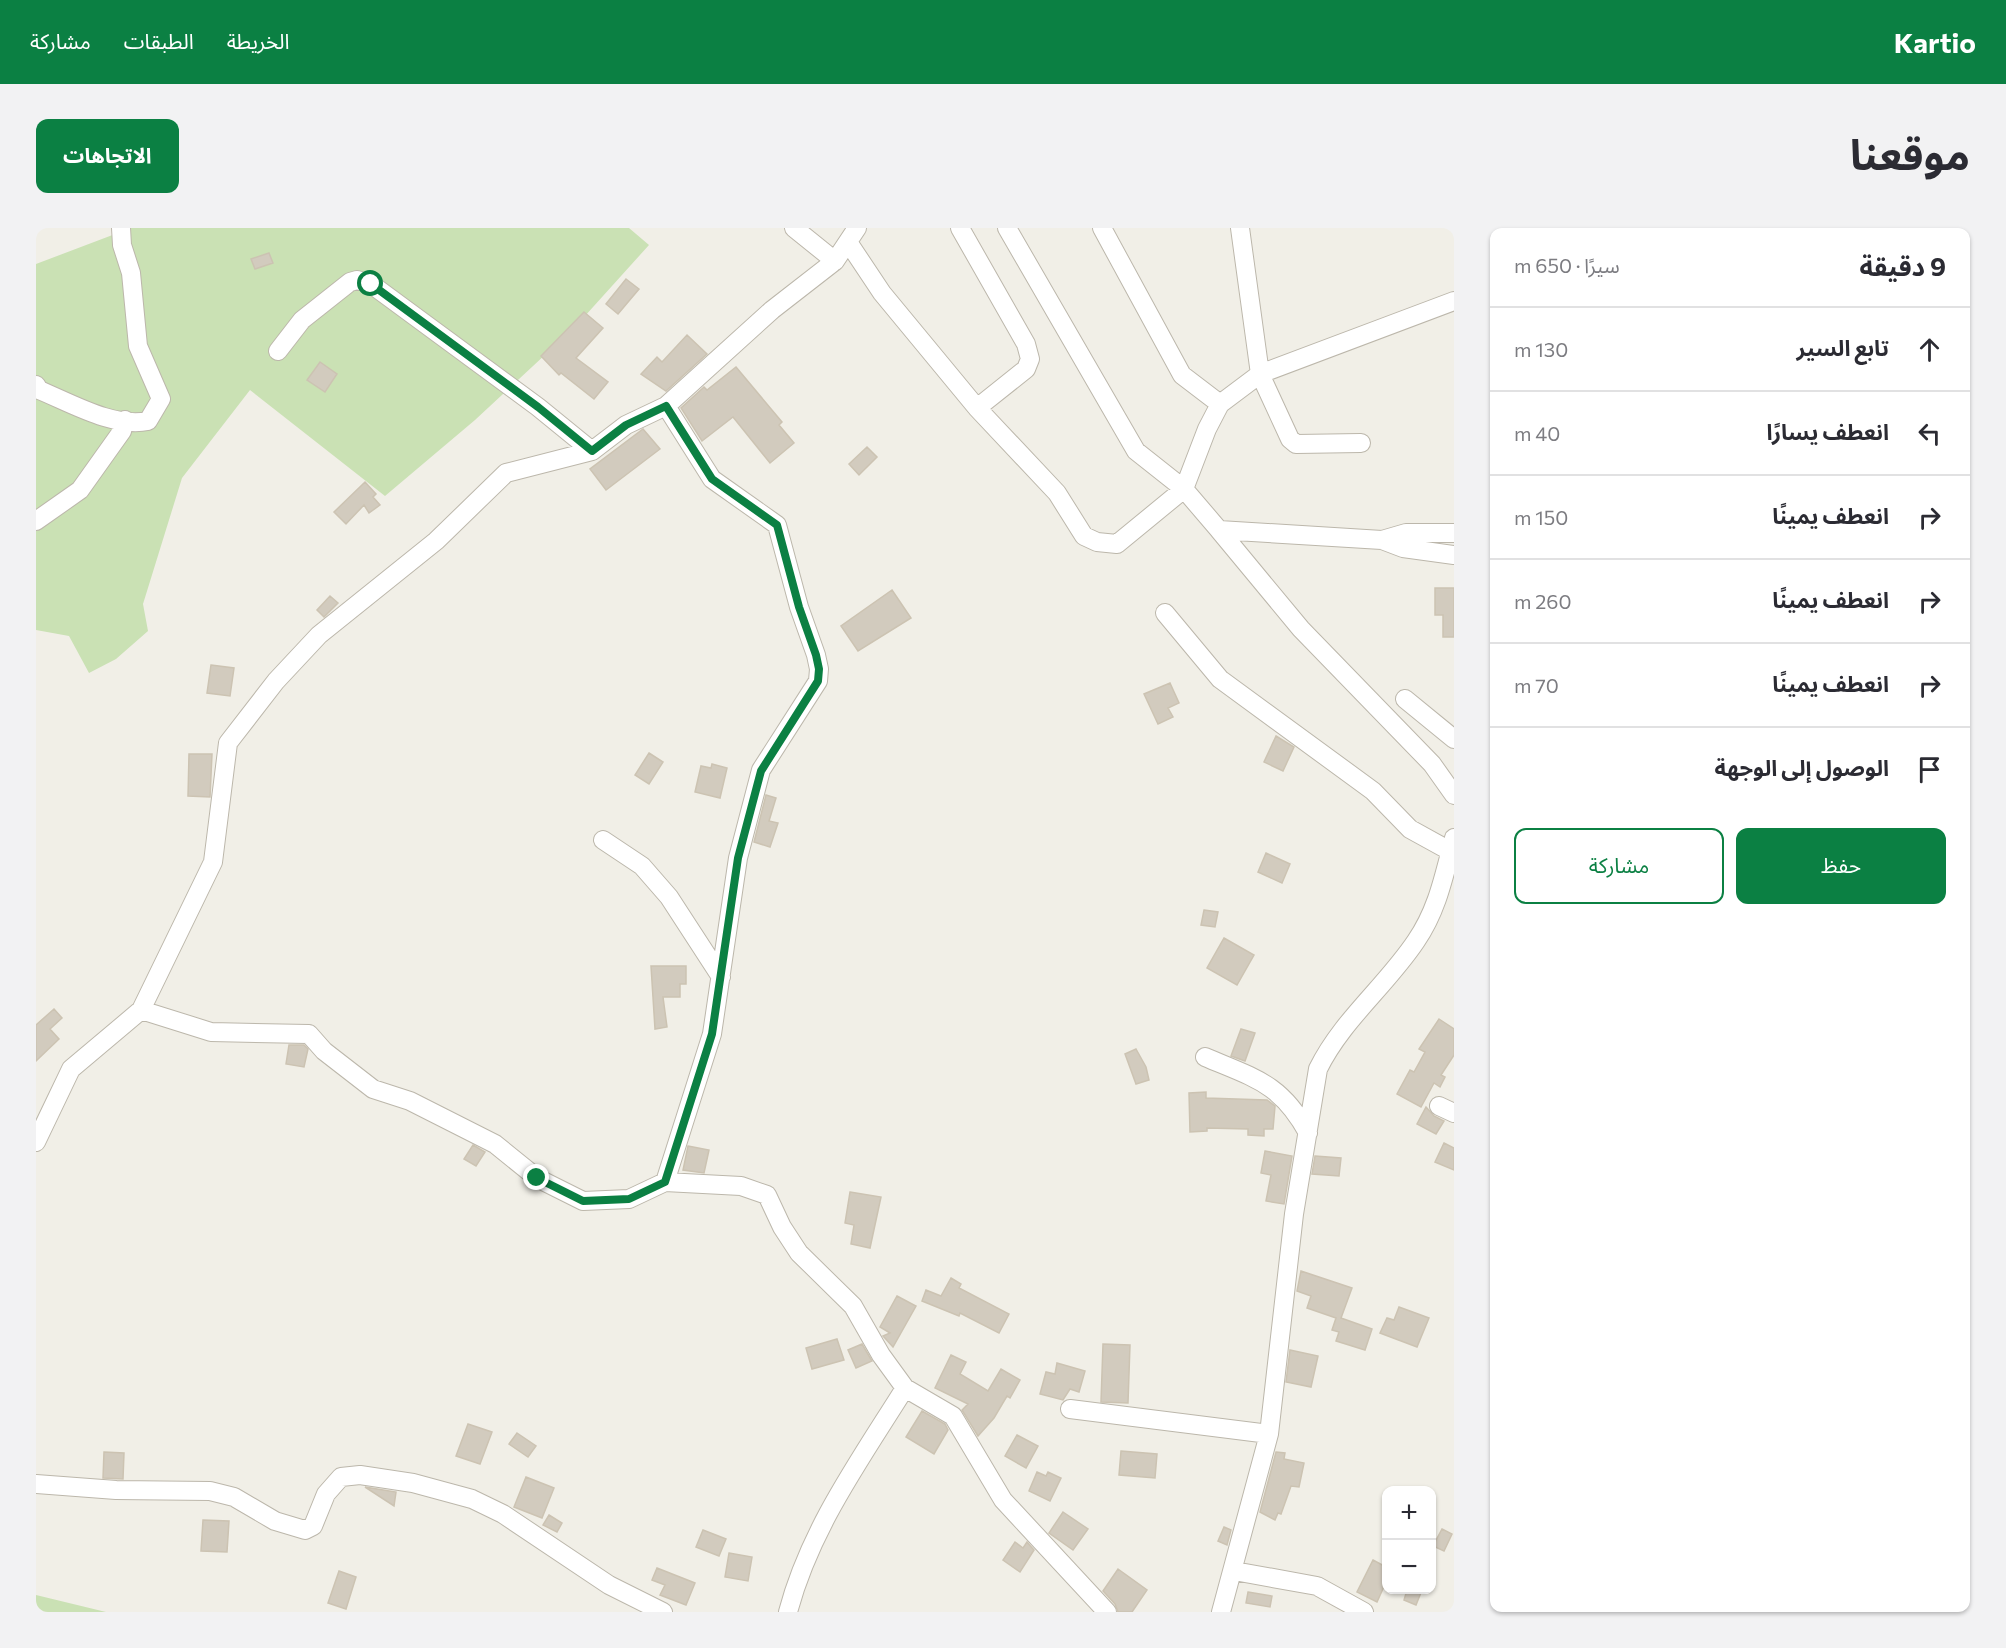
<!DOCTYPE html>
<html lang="ar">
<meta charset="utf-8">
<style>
:root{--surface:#fff;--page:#f2f2f3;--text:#2b2b33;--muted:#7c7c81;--line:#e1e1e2;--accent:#0b8043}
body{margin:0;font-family:Commissioner,"Noto Sans Arabic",sans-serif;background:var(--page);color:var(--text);direction:rtl}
.controls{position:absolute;right:18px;bottom:18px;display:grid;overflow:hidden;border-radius:12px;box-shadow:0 2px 4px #0004}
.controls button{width:54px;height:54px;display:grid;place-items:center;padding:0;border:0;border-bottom:2px solid var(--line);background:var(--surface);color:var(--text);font:30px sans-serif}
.stop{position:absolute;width:18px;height:18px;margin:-14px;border:4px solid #0b8043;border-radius:50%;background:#fff}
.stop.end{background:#0b8043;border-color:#fff;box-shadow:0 2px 6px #0008}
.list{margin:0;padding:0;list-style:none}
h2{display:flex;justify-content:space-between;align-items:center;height:78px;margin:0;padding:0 24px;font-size:26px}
h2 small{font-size:20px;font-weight:400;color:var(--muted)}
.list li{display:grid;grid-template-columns:39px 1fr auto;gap:18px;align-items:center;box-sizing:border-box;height:84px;padding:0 24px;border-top:2px solid var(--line)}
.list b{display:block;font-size:22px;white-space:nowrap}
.list em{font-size:20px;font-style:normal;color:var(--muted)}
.actions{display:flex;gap:12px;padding:18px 24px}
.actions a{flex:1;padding:14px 0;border:2px solid var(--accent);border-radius:12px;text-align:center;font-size:21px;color:var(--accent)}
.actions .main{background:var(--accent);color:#fff}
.icon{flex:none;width:33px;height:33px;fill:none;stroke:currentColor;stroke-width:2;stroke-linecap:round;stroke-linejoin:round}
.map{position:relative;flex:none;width:1418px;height:1384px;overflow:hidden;direction:ltr;border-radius:12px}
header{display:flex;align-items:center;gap:36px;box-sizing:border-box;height:84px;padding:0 30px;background:var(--accent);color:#fff}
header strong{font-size:28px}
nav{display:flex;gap:33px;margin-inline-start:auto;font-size:21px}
.intro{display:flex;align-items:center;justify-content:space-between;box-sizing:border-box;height:144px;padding:0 36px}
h1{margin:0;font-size:42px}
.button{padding:15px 27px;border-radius:12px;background:var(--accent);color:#fff;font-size:21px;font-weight:700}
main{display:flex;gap:36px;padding:0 36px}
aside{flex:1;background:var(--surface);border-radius:12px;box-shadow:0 2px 4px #0004}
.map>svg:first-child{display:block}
.green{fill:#cae1b4}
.building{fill:#d2cbbe;stroke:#ccc3b2;stroke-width:1.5}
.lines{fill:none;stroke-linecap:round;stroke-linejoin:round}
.minor-casing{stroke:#bcb7ab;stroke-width:20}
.minor{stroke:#fff;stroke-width:18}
.route{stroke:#0b8043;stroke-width:8}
</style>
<header>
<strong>Kartio</strong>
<nav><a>الخريطة</a><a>الطبقات</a><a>مشاركة</a></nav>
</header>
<div class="intro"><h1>موقعنا</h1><a class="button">الاتجاهات</a></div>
<main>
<aside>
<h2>9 دقيقة<small>سيرًا · 650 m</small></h2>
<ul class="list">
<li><svg class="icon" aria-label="ahead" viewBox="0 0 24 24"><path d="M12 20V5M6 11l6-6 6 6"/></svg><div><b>تابع السير</b></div><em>130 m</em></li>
<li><svg class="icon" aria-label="left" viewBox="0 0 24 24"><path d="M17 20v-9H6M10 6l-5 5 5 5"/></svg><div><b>انعطف يسارًا</b></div><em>40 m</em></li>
<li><svg class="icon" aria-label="right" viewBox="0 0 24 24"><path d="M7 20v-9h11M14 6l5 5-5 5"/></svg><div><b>انعطف يمينًا</b></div><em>150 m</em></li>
<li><svg class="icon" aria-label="right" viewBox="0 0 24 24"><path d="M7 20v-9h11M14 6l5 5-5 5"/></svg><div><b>انعطف يمينًا</b></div><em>260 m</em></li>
<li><svg class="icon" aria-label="right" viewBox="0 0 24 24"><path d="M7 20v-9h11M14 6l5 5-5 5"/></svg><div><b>انعطف يمينًا</b></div><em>70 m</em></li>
<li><svg class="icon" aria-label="arrive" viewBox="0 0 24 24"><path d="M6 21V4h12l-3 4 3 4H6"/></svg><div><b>الوصول إلى الوجهة</b></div></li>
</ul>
<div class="actions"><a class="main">حفظ</a><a>مشاركة</a></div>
</aside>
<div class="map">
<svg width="1418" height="1384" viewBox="0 0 1418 1384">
<rect width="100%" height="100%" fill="#f1efe7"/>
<path class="green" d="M95,0H593L613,17L539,99L439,192L349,268L214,162L146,250L107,376L112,403L80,431L53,445L33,408L0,402V36Z
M0,1367L70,1384H0Z"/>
<path class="building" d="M233,25L237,35L219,41L215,31Z
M590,51L603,61L582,86L570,76Z
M548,84L567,100L540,130L572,154L558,171L525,145L523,147L505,128Z
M651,107L671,126L630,163L605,146L621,129L626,134Z
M284,134L301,146L289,164L271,152Z
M700,139L746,194L743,197L758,215L734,235L697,189L666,213L645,180L668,159L671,162Z
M607,201L624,221L570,262L554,241Z
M831,219L841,229L823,247L813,236Z
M329,254L340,266L337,269L344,277L333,285L328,277L310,296L298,284Z
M1399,360H1418V409H1407V387H1399Z
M856,362L875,390L822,423L805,398Z
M294,368L302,375L288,389L281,382Z
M175,437L198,440L194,468L171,465Z
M1134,455L1143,475L1132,480L1137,489L1122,496L1108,466Z
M1240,508L1258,519L1247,543L1228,534Z
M613,525L627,534L613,556L599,547Z
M153,526H176L174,569L152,568Z
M676,536L691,540L684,570L659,564L665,538L675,540Z
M730,567L740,570L733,593L742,595L734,619L718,614Z
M1230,625L1254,636L1246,655L1222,644Z
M1168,682L1182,684L1179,699L1165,697Z
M1188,710L1218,727L1201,757L1171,740Z
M615,738H650V756H644V769H627L631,799L619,801Z
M18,781L26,790L14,801L23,811L0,833V797Z
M1403,791L1418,801V827L1405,847L1409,849L1404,859L1398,855L1385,879L1361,866L1374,842L1378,844L1389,824L1383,821Z
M1205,801L1219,805L1209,833L1195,828Z
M253,817H268L272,821L268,839L250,836Z
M1100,821L1110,839L1113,852L1100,856L1089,826Z
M1170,864V870L1231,872L1239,878L1237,901H1228V908L1212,907V901L1171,900V903L1154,904L1153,865Z
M1390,879L1398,888L1408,893L1400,906L1381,896Z
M1408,915L1418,920V942L1399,934Z
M437,917L449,924L440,938L428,931Z
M652,918L673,922L668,945L647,942Z
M1229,923L1256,928L1248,976L1230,973L1235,947L1225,945Z
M1279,928L1305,930L1303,948L1276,946Z
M814,964L845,969L834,1020L815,1016L818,997L809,995Z
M1265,1043L1316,1060L1305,1090L1336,1101L1329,1122L1300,1113L1303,1104L1296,1102L1300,1090L1271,1080L1275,1068L1261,1063Z
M915,1050L925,1056L923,1060L973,1086L963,1105L924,1085L923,1088L886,1073L890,1062L905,1068Z
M861,1068L880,1078L857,1119L847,1108L854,1105L844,1099Z
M1363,1079L1393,1090L1381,1119L1344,1105L1351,1090L1358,1092Z
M801,1111L808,1132L776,1141L770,1120Z
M826,1116L836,1133L820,1140L812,1122Z
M1067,1116L1094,1117L1092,1175L1065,1174Z
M1254,1122L1282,1128L1275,1159L1250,1154Z
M915,1127L930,1134L924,1146L952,1163L965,1141L984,1152L974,1170L971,1168L958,1190L942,1208L926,1182L932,1176L899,1160Z
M1021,1135L1049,1143L1043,1164L1034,1161L1027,1172L1004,1166L1010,1144L1019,1146Z
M886,1183L909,1196L912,1202L898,1226L870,1209Z
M432,1196L456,1204L444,1236L420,1228Z
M481,1205L500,1218L492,1229L473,1216Z
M981,1207L1002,1218L990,1240L969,1228Z
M1085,1223L1121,1226L1119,1250L1083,1247Z
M68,1224L88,1225L87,1251L67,1250Z
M1240,1224L1249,1225L1248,1231L1268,1235L1263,1259L1255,1258L1245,1286L1242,1285L1239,1292L1224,1284Z
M1001,1244L1010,1248L1012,1244L1025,1250L1014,1273L993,1263Z
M490,1249L518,1260L506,1290L478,1279Z
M329,1259L360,1264L358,1278Z
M1027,1284L1052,1301L1037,1322L1013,1305Z
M513,1287L526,1295L521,1304L507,1297Z
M167,1292L193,1293L191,1324L165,1323Z
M1188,1299L1195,1302L1191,1317L1182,1313Z
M1406,1301L1416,1306L1408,1323L1397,1318Z
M667,1302L690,1311L683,1328L660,1319Z
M979,1314L987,1320L991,1314L998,1322L984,1344L967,1332Z
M693,1325L716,1329L712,1353L689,1349Z
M1337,1332L1350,1339V1354L1341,1374L1321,1364Z
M621,1340L659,1355L650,1377L624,1367L629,1357L616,1352Z
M1082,1341L1111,1362L1096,1384H1082L1079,1376L1067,1363Z
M303,1343L320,1349L310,1381L292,1375Z
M1371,1362H1386L1380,1377L1368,1372Z
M1212,1364L1236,1368L1234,1379L1210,1375Z"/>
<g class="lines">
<g class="minor-casing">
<path id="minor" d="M758,0L799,33
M924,0L990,116L994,131L990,141L941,180
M971,0L1100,223L1148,261L1183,302L1346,312L1367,320L1418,327
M1066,0L1146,147L1184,176
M1204,0L1224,146L1254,211L1260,216L1325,215
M812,14L846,65L941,180L1021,265L1048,308L1061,314L1081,316L1148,261L1171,201L1184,176L1224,146L1418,73
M242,123L266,92L314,54L321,52L335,56L502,179L556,223
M0,157L3,162C35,175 77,200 112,193L125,171L102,118L95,45L86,17L85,0
M0,293L44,262L86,203L89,192
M1183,302L1265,401L1396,536L1418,567
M1346,312L1370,305H1418
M1129,385L1184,451L1337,563L1374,601L1414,623
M1369,471L1418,511
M567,612L606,638L633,669L685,749
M105,782L175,804L273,806L288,823L337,861L374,873L459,916L501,950L547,973L593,971L629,954L705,958L731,967L746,999L763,1025L817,1078L845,1127L869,1160L917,1188L967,1272L1071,1384
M1169,829C1218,850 1245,855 1272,905
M1403,878L1418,885
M0,914L35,841L105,782L177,634L192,515L240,453L283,407L400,313L470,245L556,223L590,197L630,178L736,82L799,33L821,0
M629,954L676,806L702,630L725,542L782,453L783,441L780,427L763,379L741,297L676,251L630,178
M1034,1181L1233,1206
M0,1256L80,1262L174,1263L198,1269L239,1293L269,1302L277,1298L290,1266L305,1249L324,1247L377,1255L436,1271L467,1286L573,1357L627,1384
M1198,1343L1281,1358L1328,1384
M752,1384C774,1301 824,1232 869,1160
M1185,1384L1233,1206L1258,986L1282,841C1306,792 1350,758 1380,713C1402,681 1408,647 1418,610"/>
</g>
<use href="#minor" class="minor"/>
</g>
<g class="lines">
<path class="route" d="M335,56L502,179L556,223L590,197L630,178L676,251L741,297L763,379L780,427L783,441L782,453L725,543L702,630L676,806L629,954L593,971L547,973L501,950"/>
</g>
</svg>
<div class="controls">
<button>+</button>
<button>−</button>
</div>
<div class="stop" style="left:335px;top:56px"></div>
<div class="stop end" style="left:501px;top:950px"></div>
</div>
</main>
